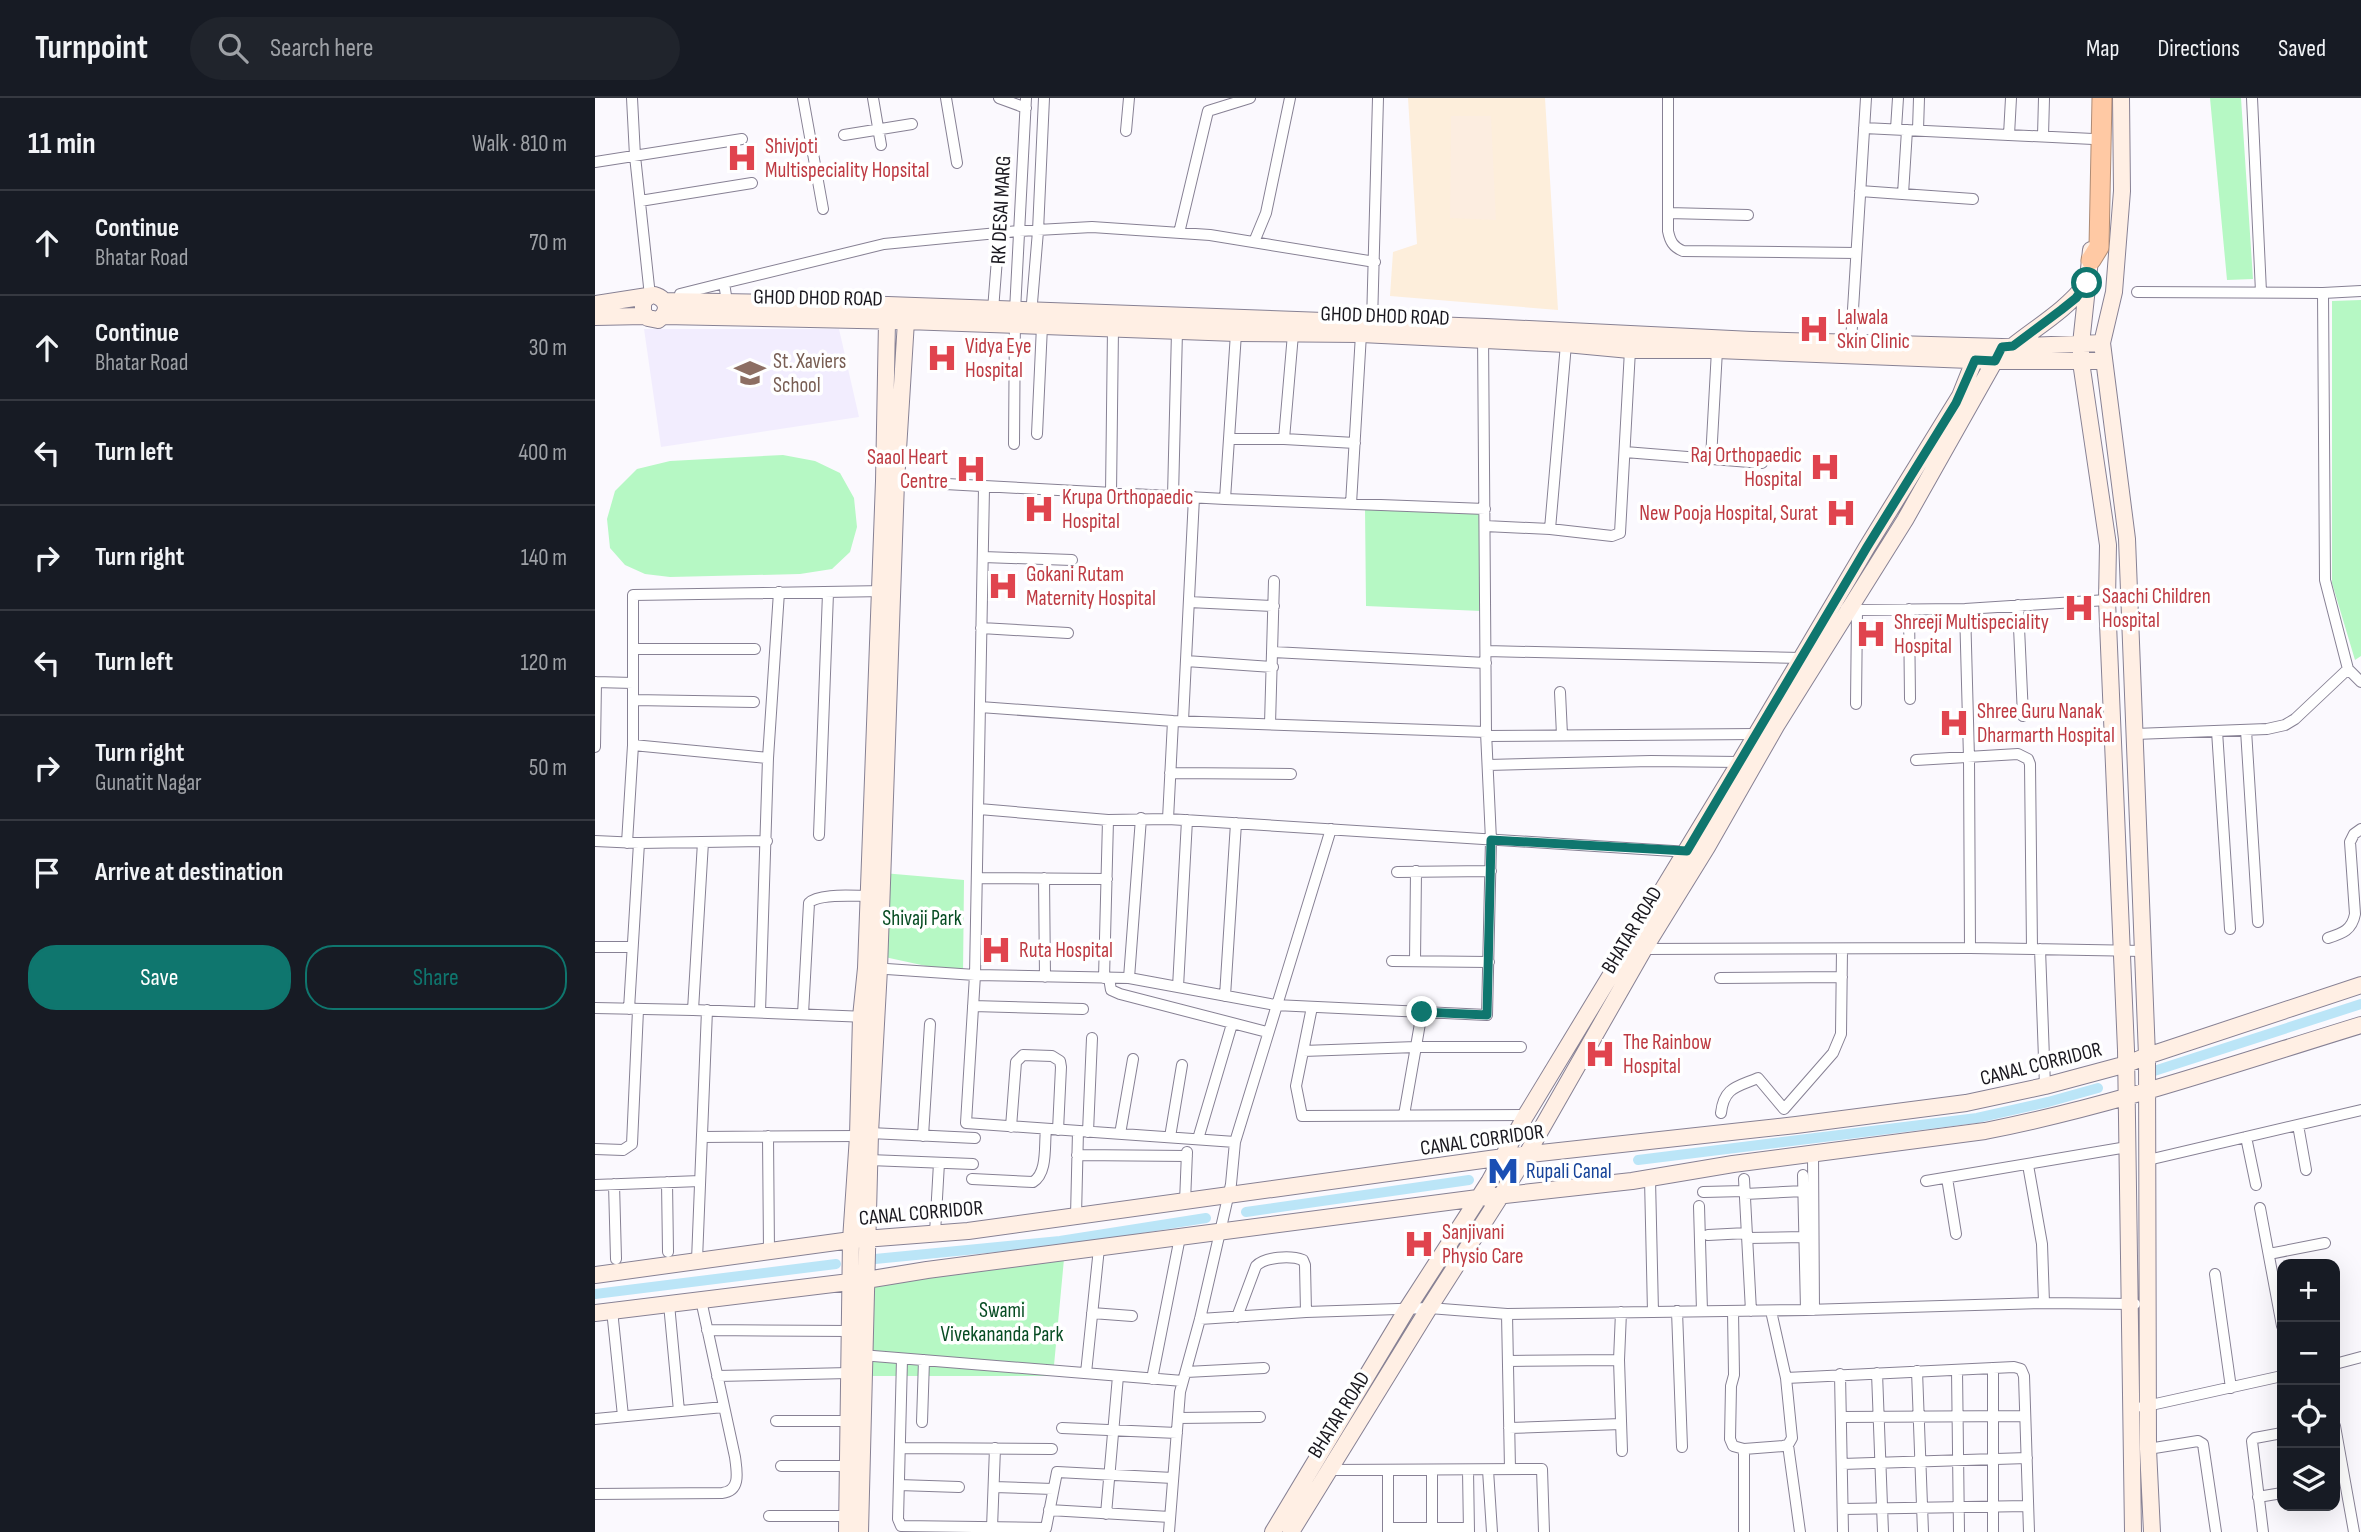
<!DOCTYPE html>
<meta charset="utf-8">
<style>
:root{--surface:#171b24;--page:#20242c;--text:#f1f3f6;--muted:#9ea1a6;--line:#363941;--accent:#0f766e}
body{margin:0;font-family:"Sofia Sans Condensed",sans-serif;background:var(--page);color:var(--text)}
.controls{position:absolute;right:21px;bottom:21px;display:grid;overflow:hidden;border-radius:14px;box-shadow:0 7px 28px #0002}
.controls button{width:63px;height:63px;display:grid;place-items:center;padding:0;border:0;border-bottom:2px solid var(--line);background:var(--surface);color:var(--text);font:35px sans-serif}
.stop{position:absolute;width:21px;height:21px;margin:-16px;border:5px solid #0f766e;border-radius:50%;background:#fff}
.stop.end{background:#0f766e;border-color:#fff;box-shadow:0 2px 7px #0008}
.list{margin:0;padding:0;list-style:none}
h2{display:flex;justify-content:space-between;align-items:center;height:91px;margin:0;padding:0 28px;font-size:30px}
h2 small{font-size:23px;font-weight:400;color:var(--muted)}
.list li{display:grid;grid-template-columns:46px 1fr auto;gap:21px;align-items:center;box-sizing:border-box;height:105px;padding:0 28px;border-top:2px solid var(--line)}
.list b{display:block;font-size:26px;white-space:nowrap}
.list p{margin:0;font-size:23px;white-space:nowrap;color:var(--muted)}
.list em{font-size:23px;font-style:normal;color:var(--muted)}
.actions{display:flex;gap:14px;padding:21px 28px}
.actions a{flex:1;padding:16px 0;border:2px solid var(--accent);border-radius:28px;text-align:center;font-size:24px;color:var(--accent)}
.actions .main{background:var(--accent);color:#fff}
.icon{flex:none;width:38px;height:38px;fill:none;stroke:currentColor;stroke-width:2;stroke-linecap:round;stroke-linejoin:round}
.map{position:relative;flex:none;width:1766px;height:1434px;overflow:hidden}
header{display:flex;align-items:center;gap:42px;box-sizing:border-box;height:98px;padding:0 35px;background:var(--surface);border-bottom:2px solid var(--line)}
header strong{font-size:33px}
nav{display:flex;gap:38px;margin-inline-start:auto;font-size:24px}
.search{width:490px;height:63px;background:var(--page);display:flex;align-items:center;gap:18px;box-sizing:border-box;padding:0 24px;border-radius:38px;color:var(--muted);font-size:26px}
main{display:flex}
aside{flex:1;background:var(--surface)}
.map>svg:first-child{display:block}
.commercial{fill:#fdeedb}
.built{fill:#f2edfe}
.medical{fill:#fcede0}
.green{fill:#b6f8c4}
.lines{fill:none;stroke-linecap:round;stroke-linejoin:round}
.canal{stroke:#bbe5f7;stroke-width:10}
.street-casing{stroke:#878194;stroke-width:12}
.secondary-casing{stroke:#878194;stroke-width:18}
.highway-casing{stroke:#ae8b75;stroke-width:21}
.street{stroke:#fff;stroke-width:10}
.secondary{stroke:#ffefe4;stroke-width:16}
.highway{stroke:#ffc9a4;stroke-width:19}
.route{stroke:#0f766e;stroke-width:9}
.labels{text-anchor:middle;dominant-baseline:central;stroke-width:7;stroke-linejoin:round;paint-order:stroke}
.health-label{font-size:21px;fill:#be3a42;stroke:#fff;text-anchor:start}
.street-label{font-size:21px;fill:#19171e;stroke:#fff}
.education-label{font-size:21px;fill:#785e54;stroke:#fff;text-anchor:start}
.park-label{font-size:21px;fill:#074c23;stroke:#fff}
.transit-label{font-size:21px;fill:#164399;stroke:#fff;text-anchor:start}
</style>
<header>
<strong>Turnpoint</strong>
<div class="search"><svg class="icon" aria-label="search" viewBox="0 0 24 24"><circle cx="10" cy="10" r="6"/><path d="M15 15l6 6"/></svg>Search here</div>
<nav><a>Map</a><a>Directions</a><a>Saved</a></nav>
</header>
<main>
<aside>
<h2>11 min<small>Walk · 810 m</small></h2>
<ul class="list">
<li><svg class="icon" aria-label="ahead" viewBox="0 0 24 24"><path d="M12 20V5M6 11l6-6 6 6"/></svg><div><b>Continue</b><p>Bhatar Road</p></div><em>70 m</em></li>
<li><svg class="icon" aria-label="ahead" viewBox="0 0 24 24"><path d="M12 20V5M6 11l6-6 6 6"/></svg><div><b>Continue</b><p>Bhatar Road</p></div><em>30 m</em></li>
<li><svg class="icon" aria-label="left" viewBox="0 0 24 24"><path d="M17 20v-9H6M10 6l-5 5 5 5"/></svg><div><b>Turn left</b></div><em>400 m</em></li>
<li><svg class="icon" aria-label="right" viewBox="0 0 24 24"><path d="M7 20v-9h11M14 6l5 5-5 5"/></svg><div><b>Turn right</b></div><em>140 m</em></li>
<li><svg class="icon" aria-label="left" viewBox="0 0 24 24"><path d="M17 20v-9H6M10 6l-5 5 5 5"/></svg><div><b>Turn left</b></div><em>120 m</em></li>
<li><svg class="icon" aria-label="right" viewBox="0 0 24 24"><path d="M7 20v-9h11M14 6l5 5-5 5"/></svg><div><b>Turn right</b><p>Gunatit Nagar</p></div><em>50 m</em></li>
<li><svg class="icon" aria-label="arrive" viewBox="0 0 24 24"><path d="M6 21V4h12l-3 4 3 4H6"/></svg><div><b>Arrive at destination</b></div></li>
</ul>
<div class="actions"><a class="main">Save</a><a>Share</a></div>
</aside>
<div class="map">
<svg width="1766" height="1434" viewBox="0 0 1766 1434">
<rect width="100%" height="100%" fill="#fbf9fe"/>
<path class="commercial" d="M813,0H950L963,212L795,198L798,154L822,146Z"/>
<path class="built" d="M49,231H244L264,319L66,349Z"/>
<path class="medical" d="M856,18H896L901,122L855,120Z"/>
<path class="green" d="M1615,0H1646L1658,181L1632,182Z
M1766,202V558L1760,562L1737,485V203Z
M188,357L220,363L245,375L259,400L262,429L255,454L237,471L205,476L75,479L50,476L30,467L15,450L12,421L20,393L42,371L75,363Z
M770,410L886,414V513L771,508Z
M288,775L369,782L368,876L285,858Z
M469,1161L458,1278H277L278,1184Z"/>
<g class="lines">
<path class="canal" d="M1556,974L1766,906
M1043,1062L1382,1020L1453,1004L1503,990
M651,1114L874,1082
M280,1161L465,1143L611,1120
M0,1196L241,1166"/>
<g class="street-casing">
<path id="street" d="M37,0L40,58L55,198
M208,0L228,111
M278,0L286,47
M351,0L362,65
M404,0L431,10
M1073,0V133C1075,143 1078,149 1088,153L1261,155
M1657,0L1666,194
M1269,30L1498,41
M1301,31L1303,0
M1323,32L1324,0
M531,33L534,0
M249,37L317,26
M1414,37L1416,0
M1448,38L1449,0
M0,64L147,41
M1265,93L1378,101
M1308,96L1312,32
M45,103L157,85
M1073,115L1153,117
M584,135L613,13L655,0
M659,144L671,115L695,0
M1542,194L1728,195L1766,193
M1728,195L1730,482L1753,571L1766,584
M84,204L85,196L129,185
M132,204L129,185L289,146L424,133L497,129L615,137L780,164
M398,212L404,135
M436,217L443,133L449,0
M777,225L783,0
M1256,244L1271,0
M442,336L447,228
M634,341H689L698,236
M689,341L760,345
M419,346L420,213L431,0
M1030,354L1167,365
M1116,361L1122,252
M295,383L630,401L890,411
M389,390L380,877L371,1025L640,1044
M516,395L518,230
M578,398L582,233
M630,401L641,235
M756,406L766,236
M890,428L955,431L1017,438L1025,435L1035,252
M955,431L971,246
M388,459L477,462
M594,504L679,508
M1423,507L1428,618
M1251,510L1254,512L1370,511L1512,502
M1314,511L1315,601
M1370,511L1374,660L1375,850
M386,530L473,535
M38,551H160
M891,553L1206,560
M678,554L891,565
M591,563L678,569
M0,584L38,585
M965,594L967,637
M38,602L159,604
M1261,606L1262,512
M385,609L578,623L891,634
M588,623L599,399
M675,626L679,483
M1651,632L1663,824
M1622,633L1635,831
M1540,636L1672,631L1690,627L1700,621L1753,571
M891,638L1162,636
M38,647L173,660
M0,649L1,584
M1321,662L1423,656L1433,661L1435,666L1437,851
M893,667L1056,663L1145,664
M575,675L696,676
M384,711L513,722L573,721L1094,754
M573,721L578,623
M224,737L233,495
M0,743L44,745L172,743
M32,745L38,647V497L291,493
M802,774L896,773
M382,780L512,781
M449,780L450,879
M1733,840C1748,835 1757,832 1760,816L1755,744L1759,736L1766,731
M0,849H37
M1049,851L1375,850L1548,853
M1445,851L1450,988
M797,863L894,864
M820,863L821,773
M277,870L380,877L534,880L680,907L892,917L896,742L891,634L888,235
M509,880L513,722
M514,880L516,892L525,896L672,934
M534,880L546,720
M1125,880L1247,879
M583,889L592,722
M630,898L641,725
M378,908L488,911
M717,909L701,988L707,1018L931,1017
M0,910L98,912L272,919
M34,911L44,745
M98,912L108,744
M165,914L173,660L184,494
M208,916L214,805C223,795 258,798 273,798
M708,953L821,949H926
M1126,1015C1129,989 1142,989 1163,980L1189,1011L1238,955L1246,936L1247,852
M809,1017L827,914
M1703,1027L1711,1072
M416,1029L421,964L428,957L457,958L465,963L466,969L463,1032
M493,1034L497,940
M275,1035L380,1040
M525,1036L538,961
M173,1038L174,1154
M328,1038L335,926
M107,1039L263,1038
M575,1039L587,967
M1651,1039L1661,1087
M603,1041L637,926
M0,1051L28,1052L37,1046L43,912
M1218,1056L1219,1212
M482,1057L592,1058
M274,1062L378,1066
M1553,1062L1766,1012
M1433,1067L1447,1146L1449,1205
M1208,1077L1211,1212
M1352,1080L1361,1136
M377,1081L438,1084C453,1075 449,1047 451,1032
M1055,1081L1058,1214
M1149,1081L1156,1213
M1331,1083L1532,1049
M72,1084L73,1154
M19,1086L21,1161
M0,1087L105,1083
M1108,1094L1150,1093
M1150,1096L1209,1093
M590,1104L592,1054
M1104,1108L1107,1213
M1665,1110L1687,1228
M481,1118L483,1033
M340,1135L344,1065
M1113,1137L1152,1135
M1152,1140L1210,1139
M1674,1156L1730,1145
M102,1162L112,912
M1620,1176L1636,1290
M74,1206L84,1313
M17,1212L28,1318
M1082,1213L1087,1349
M1138,1213L1139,1277L1136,1288L1135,1341L1138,1348L1149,1351L1188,1348L1193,1347L1197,1340L1191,1280L1176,1213
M1026,1214L1024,1262L1027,1353
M497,1215L537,1218
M912,1216L915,1371
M642,1219L661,1168C670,1159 695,1157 708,1162L710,1167L711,1214
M605,1221L711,1214L834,1210L912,1216L1211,1212L1449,1205L1540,1206
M112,1232L255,1233
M266,1257L588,1283
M307,1261L303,1421L306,1428L451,1430L462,1374L578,1380
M913,1263L1024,1262
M1740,1266L1766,1259
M1362,1272L1364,1434
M1322,1273L1328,1434
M591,1274L669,1270
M491,1275L504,1150
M1282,1275L1288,1434
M1245,1276L1248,1434
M122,1278L254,1275
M1191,1280L1419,1269L1426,1271L1429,1278L1434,1434
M557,1281L585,1139
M1547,1309L1687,1278
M1246,1319L1430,1318
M583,1320L665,1319
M0,1321L129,1309
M181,1323H254
M327,1324L329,1262
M1740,1328L1759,1434
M467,1330L582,1335
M914,1330L1026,1326
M1193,1347L1205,1434
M305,1350L457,1351
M1553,1351L1603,1343L1608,1346L1621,1434
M1247,1366L1432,1360
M186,1368H254
M734,1372L947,1371L949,1434
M873,1372L874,1434
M893,1372L897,1434
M304,1387L364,1389
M399,1389L458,1391
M0,1396L127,1395C146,1393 142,1374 140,1359L106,1202
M1663,1399L1687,1395
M1248,1411L1433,1408
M454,1412L575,1419
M511,1416L523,1278
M174,1418H253
M397,1430L400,1350
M793,1430H874
M574,1434L585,1294L605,1221L636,1086L640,1044L736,731
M793,1434V1372
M837,1434V1372
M1149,1434V1351
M1398,1434V1270
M1668,1434L1657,1343L1660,1340L1687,1335"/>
</g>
<g class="secondary-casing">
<path id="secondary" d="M1526,0L1527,93L1519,194L1507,245L1532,441L1552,958L1553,1351L1557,1434
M1496,152L1486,246V264L1513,447L1512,502L1531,952L1538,1434
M70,203L293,207L891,229L1157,242L1407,249L1507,245
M0,206L59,197C73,201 75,214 63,222L53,220L48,215V203L55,198
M69,218L311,223L641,235L766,236L971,246L1035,252H1122L1400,263H1509
M0,219L50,218
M1418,248C1443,228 1471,212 1491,186
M0,1177L256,1142L373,1133L909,1059L1201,1027L1371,1005L1450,988L1532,966L1552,958L1766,887
M0,1215L271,1182L332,1172L883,1100L1037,1083L1138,1066L1390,1033C1518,1008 1642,965 1766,927
M252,1434L256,1142L263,1038L266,919L271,870L289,383L292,223L289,221L287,215
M265,1434L275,1035L284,871L301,384L311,223L314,216
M678,1434L812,1211L894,1084L931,1017L1145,664L1272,449L1352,319L1365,298L1383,253
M696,1434L834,1210L928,1063L1049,851L1112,749L1181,628L1310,422L1403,257"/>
</g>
<g class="highway-casing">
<path id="highway" d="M1496,162L1504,149L1507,0"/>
</g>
<use href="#street" class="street"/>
<use href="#secondary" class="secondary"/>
<use href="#highway" class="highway"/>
</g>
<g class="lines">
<path class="route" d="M827,914L892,917L896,742L1092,753L1272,449L1361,305L1380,262L1400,263L1407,249L1418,248L1466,212L1481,200L1492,185"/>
</g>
<defs>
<g id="hospital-bare" transform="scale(2.415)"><path d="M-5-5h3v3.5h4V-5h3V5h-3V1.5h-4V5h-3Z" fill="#e0444e" stroke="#fff" stroke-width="2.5" paint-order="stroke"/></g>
<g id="school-bare" transform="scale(2.415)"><path d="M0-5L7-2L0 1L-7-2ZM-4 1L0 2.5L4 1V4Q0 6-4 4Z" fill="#8d6e63" stroke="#fff" stroke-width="2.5" paint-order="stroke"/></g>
<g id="metro-bare" transform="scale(2.415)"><path d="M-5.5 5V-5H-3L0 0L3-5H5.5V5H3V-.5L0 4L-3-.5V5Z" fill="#1a4fb4" stroke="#fff" stroke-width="2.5" paint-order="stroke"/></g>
</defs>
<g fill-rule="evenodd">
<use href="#hospital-bare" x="147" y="60"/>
<use href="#hospital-bare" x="1219" y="231"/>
<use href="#hospital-bare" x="347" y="260"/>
<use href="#school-bare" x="155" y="275"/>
<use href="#hospital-bare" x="1230" y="369"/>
<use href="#hospital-bare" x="376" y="371"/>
<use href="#hospital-bare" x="444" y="411"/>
<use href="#hospital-bare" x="1246" y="415"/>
<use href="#hospital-bare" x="408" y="488"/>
<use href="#hospital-bare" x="1484" y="510"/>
<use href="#hospital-bare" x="1276" y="536"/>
<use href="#hospital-bare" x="1359" y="625"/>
<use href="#hospital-bare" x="401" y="852"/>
<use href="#hospital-bare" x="1005" y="956"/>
<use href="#metro-bare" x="908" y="1073"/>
<use href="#hospital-bare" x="824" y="1146"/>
</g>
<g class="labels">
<g class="health-label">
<text x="170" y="48">Shivjoti<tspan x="170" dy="24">Multispeciality Hopsital</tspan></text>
<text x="1242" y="219">Lalwala<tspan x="1242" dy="24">Skin Clinic</tspan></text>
<text x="370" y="248">Vidya Eye<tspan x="370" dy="24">Hospital</tspan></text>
<text x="1207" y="357" text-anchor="end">Raj Orthopaedic<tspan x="1207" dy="24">Hospital</tspan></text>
<text x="353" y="359" text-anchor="end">Saaol Heart<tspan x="353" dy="24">Centre</tspan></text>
<text x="467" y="399">Krupa Orthopaedic<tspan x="467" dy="24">Hospital</tspan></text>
<text x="1223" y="415" text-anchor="end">New Pooja Hospital, Surat</text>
<text x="431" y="476">Gokani Rutam<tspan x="431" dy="24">Maternity Hospital</tspan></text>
<text x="1507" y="498">Saachi Children<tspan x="1507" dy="24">Hospital</tspan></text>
<text x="1299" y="524">Shreeji Multispeciality<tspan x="1299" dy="24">Hospital</tspan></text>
<text x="1382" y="613">Shree Guru Nanak<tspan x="1382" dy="24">Dharmarth Hospital</tspan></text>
<text x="424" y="852">Ruta Hospital</text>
<text x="1028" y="944">The Rainbow<tspan x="1028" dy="24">Hospital</tspan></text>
<text x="847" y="1134">Sanjivani<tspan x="847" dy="24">Physio Care</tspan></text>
</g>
<g class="street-label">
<text transform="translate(406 112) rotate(-87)">RK DESAI MARG</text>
<text transform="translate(223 200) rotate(1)">GHOD DHOD ROAD</text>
<text transform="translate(790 218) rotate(2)">GHOD DHOD ROAD</text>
<text transform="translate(1037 832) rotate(-59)">BHATAR ROAD</text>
<text transform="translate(1446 966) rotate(-14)">CANAL CORRIDOR</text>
<text transform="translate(887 1042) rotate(-8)">CANAL CORRIDOR</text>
<text transform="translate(326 1115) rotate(-5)">CANAL CORRIDOR</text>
<text transform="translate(744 1317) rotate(-58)">BHATAR ROAD</text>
</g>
<g class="education-label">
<text x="178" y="263">St. Xaviers<tspan x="178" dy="24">School</tspan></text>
</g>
<g class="park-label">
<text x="327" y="820">Shivaji Park</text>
<text x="407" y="1212">Swami<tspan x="407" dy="24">Vivekananda Park</tspan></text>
</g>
<g class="transit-label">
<text x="931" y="1073">Rupali Canal</text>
</g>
</g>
</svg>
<div class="controls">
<button>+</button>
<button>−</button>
<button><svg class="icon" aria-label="locate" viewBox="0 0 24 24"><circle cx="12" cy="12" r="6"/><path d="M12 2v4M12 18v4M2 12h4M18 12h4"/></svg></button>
<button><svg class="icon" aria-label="layers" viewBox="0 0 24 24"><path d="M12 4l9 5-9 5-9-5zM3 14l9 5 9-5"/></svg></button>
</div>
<div class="stop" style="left:1492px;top:185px"></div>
<div class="stop end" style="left:827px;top:914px"></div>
</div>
</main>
